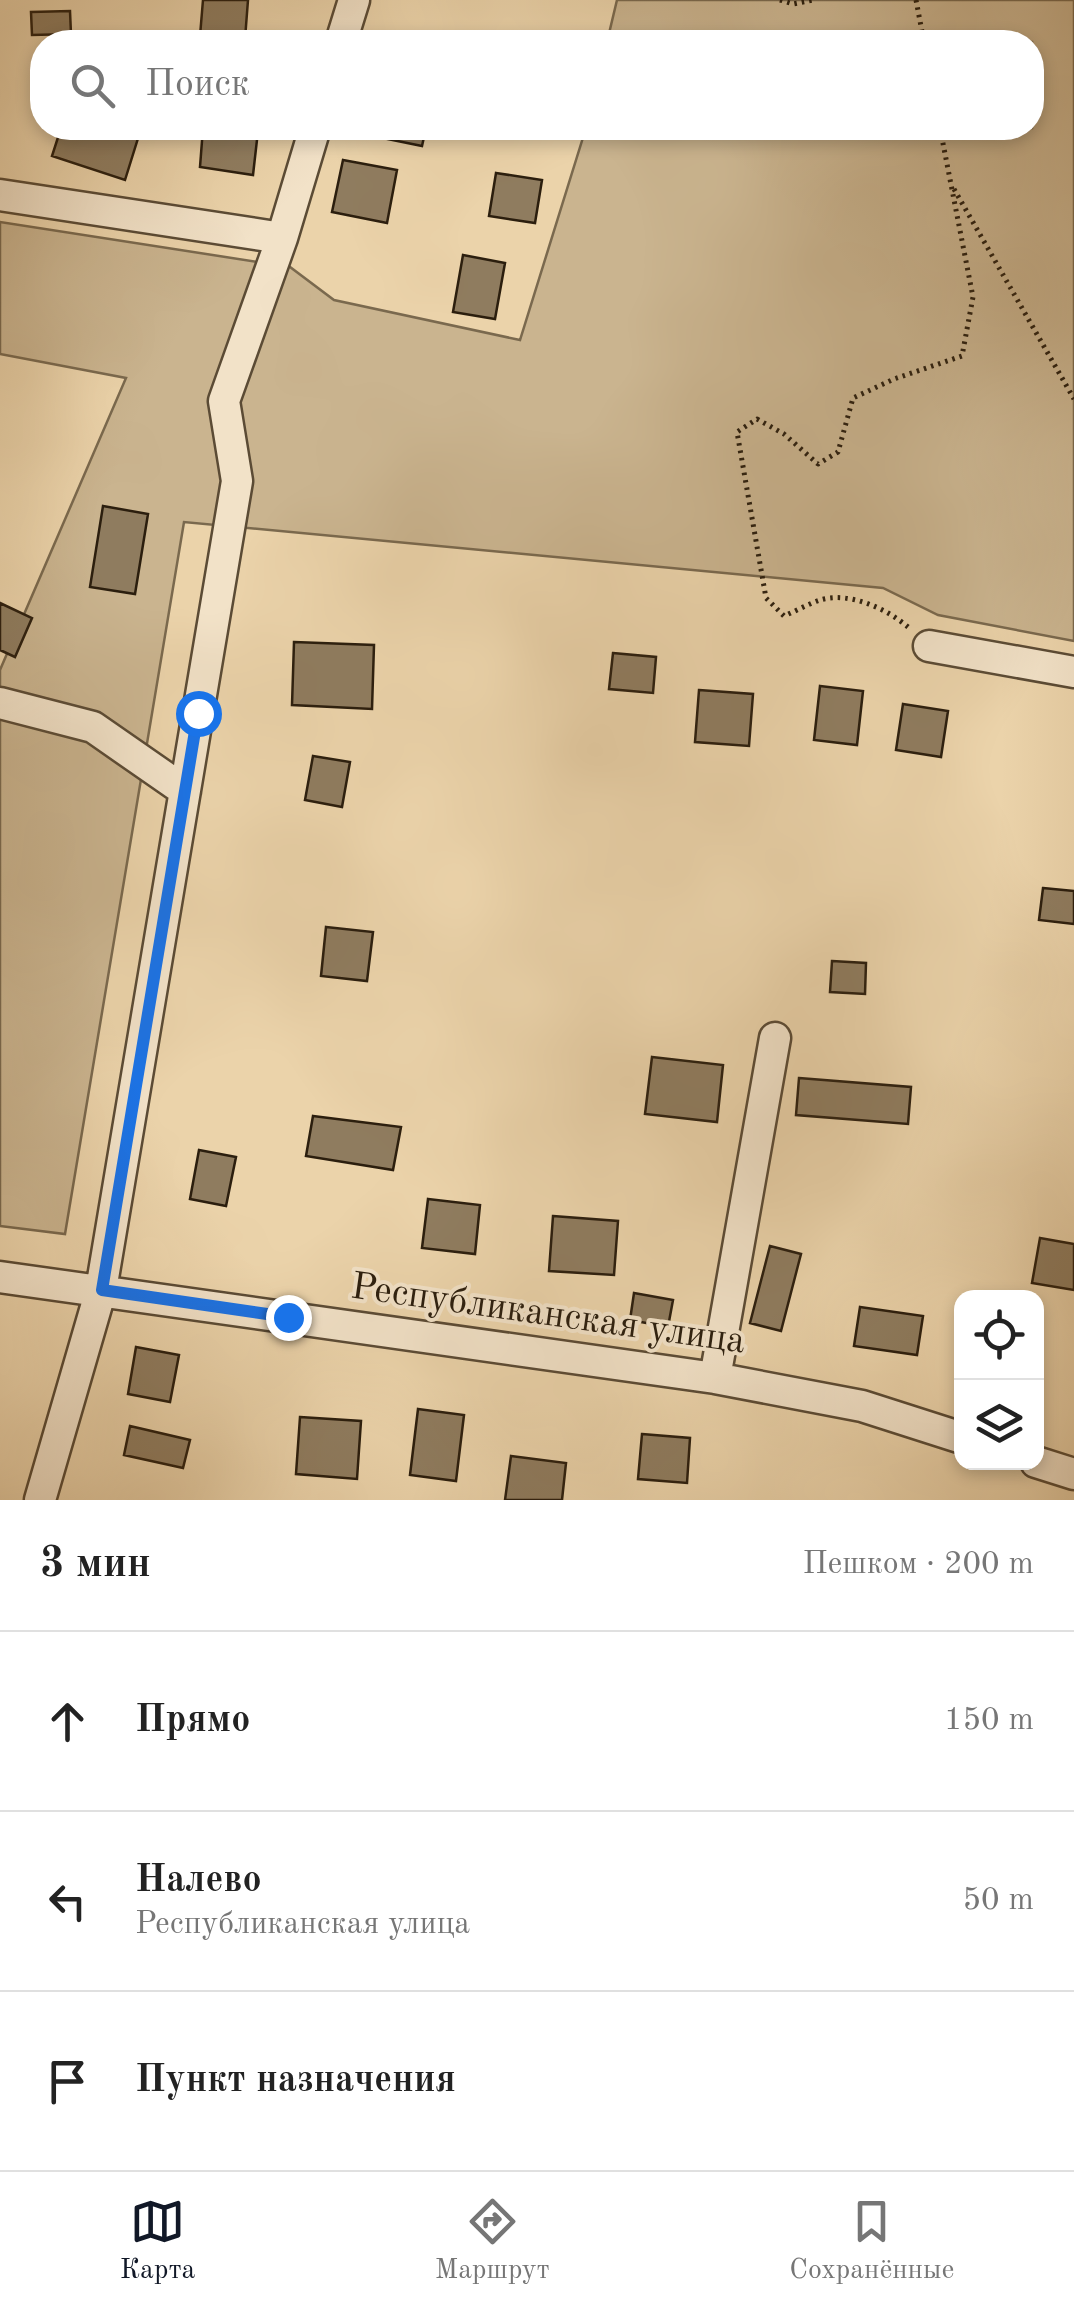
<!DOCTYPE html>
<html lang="ru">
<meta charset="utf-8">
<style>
:root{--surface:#fff;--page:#f6f6f6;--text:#222;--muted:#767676;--line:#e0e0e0;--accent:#111827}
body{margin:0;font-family:"Old Standard TT",serif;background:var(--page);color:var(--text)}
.controls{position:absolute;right:30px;bottom:30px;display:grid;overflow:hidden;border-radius:20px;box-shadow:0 5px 15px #0003}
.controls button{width:90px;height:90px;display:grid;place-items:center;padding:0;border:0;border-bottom:2px solid var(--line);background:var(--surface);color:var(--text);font:50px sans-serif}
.stop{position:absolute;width:30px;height:30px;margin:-22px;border:8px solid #1a73e8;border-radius:50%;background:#fff}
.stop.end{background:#1a73e8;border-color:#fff;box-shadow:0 2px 10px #0008}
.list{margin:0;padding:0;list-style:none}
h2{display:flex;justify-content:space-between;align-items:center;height:130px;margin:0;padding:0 40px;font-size:42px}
h2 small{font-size:32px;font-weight:400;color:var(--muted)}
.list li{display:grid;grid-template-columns:65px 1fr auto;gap:30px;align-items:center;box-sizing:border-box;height:180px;padding:0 40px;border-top:2px solid var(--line)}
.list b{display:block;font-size:38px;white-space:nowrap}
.list p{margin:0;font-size:32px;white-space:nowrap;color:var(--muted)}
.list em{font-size:32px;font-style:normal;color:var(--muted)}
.icon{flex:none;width:55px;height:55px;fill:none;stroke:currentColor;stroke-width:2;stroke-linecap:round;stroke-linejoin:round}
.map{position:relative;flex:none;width:1074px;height:1500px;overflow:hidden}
.search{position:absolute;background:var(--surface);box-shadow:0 5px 15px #0003;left:30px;right:30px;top:30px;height:110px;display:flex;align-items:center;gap:25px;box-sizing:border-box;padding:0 35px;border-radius:40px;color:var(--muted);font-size:38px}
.sheet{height:670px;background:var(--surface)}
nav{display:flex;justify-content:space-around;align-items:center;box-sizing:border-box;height:140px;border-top:2px solid var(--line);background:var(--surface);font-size:28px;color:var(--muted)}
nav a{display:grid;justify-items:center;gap:5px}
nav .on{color:var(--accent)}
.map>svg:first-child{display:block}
.green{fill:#cab48f;stroke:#7a694e;stroke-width:2.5}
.building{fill:#8f7c5f;stroke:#2b1e0e;stroke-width:2.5}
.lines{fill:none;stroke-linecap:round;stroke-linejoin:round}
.minor-casing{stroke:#5b4b35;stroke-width:35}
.path{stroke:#2b1e0e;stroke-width:5;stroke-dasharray:2.5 5;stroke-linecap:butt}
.minor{stroke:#f2e2c8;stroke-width:30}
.route{stroke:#1a73e8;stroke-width:12}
.labels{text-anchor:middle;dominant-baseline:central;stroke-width:8;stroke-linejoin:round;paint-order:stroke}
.street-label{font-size:38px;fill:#2b1e0e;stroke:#f2e2c8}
</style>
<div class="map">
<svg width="1074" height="1500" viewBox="0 0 1074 1500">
<rect width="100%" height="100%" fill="#ebd3aa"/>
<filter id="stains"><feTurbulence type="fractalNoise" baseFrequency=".002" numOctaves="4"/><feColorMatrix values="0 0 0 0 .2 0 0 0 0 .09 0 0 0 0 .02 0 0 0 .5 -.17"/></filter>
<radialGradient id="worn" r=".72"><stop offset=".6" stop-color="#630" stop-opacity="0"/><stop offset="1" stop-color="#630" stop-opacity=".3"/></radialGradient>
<path class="green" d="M617,0H1074V641L938,615L883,588L184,522L65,1234L0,1226V670L126,378L0,354V222L290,267L334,300L520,340L586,128H1032V42H607Z"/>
<path class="building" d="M203,0H248L245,39L200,36Z
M70,11L71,34L32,35L31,12Z
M61,128H116L139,135L125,180L52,156Z
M203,128L258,131L253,175L200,167Z
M364,128H426L422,146L363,134Z
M343,160L397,170L387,223L332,212Z
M496,173L542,180L535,223L489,216Z
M463,255L505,263L495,319L453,312Z
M103,506L148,514L135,594L90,587Z
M0,603L32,618L15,657L0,650Z
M294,642L374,645L372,709L292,705Z
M613,653L656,657L653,693L609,689Z
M820,686L863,691L857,745L814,740Z
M699,690L753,694L749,746L695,742Z
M903,704L948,711L941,757L896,750Z
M313,756L350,762L342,807L305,800Z
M1043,888L1074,891V924L1039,920Z
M326,927L373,932L367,981L321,976Z
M832,961L866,963L865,994L830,992Z
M652,1057L723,1065L717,1122L645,1114Z
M799,1078L911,1087L908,1124L796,1115Z
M313,1116L401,1127L393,1170L306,1156Z
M199,1150L236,1157L226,1206L190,1199Z
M428,1199L480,1205L475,1254L422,1248Z
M553,1216L618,1221L614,1275L549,1271Z
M1040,1238L1074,1244V1290L1032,1283Z
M770,1246L801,1254L781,1331L750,1323Z
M634,1293L673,1300L668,1327L630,1320Z
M860,1307L923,1316L917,1355L854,1346Z
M136,1347L179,1355L170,1402L128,1394Z
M418,1409L464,1415L456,1481L410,1475Z
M300,1417L361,1421L357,1479L296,1474Z
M130,1426L190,1440L183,1468L124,1455Z
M642,1434L690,1438L687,1483L638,1479Z
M511,1456L566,1463L562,1500H505Z"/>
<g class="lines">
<g class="minor-casing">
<path id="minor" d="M341,42L354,0
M0,195L282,238
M929,646L1074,672
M0,703L93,727L185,791
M0,1277L715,1378L862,1406L962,1438
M715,1378L775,1038
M1036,1462L1074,1474
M40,1500L101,1290L237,481L224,401L282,238L315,128"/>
</g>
<path class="path" d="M780,0L793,4L813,0
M916,0L924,42
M954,189L1074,399
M908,627C887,609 849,591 820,600C808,604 796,611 784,616L766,598L737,432L757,419L784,434L818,464L838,452L853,398L894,379L962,356L973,297L940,128"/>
<use href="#minor" class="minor"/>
</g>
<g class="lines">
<path class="route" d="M198,713L102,1290L288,1317"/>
</g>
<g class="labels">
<g class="street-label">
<text transform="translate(548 1315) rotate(8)">Республиканская улица</text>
</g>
</g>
<rect width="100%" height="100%" filter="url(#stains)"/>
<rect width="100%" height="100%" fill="url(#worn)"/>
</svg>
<div class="controls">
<button><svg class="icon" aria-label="locate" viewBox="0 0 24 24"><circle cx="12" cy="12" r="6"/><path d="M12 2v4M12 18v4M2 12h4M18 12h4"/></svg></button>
<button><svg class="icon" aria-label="layers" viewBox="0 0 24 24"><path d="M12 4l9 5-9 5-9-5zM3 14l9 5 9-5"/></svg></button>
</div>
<div class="stop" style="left:198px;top:713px"></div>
<div class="stop end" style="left:288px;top:1317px"></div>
<div class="search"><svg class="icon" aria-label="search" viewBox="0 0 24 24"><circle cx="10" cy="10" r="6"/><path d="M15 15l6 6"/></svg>Поиск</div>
</div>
<section class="sheet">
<h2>3 мин<small>Пешком · 200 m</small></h2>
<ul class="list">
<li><svg class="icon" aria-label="ahead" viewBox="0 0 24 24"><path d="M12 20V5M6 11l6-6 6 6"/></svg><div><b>Прямо</b></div><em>150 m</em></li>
<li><svg class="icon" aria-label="left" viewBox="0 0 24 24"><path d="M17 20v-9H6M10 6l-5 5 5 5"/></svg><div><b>Налево</b><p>Республиканская улица</p></div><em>50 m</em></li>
<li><svg class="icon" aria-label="arrive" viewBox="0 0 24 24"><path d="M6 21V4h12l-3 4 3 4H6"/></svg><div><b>Пункт назначения</b></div></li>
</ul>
</section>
<nav>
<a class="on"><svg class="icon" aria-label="map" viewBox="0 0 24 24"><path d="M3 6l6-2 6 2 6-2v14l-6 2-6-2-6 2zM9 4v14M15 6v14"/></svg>Карта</a>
<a><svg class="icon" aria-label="directions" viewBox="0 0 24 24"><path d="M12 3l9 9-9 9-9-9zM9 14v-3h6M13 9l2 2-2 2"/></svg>Маршрут</a>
<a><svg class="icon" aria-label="saved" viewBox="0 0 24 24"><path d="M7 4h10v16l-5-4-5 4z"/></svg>Сохранённые</a>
</nav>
